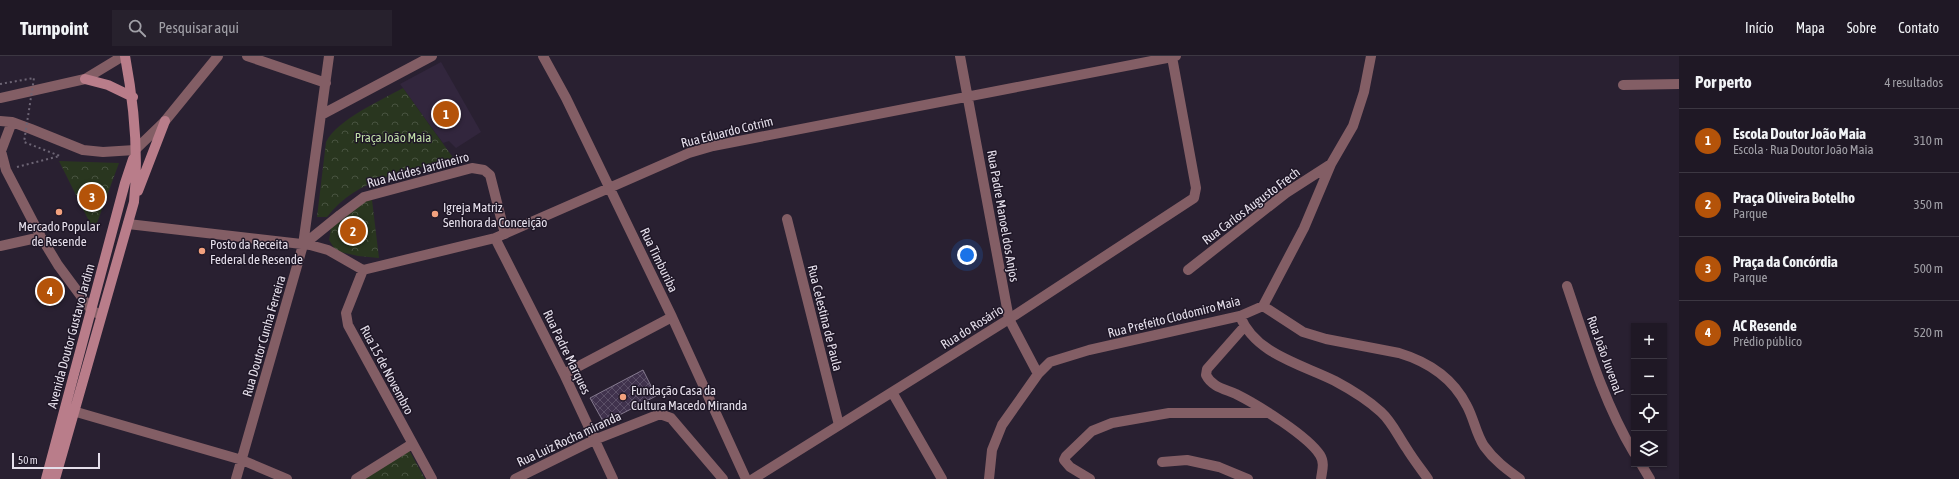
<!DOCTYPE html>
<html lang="pt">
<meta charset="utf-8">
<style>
:root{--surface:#1f1825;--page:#27212d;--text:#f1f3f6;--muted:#a1a0a7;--line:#3c3742;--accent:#b45309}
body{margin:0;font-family:"Asap Condensed",sans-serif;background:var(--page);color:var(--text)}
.controls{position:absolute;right:12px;bottom:12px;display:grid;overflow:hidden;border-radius:0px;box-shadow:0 1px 3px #0004}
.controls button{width:36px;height:36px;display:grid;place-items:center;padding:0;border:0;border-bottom:1px solid var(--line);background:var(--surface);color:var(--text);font:20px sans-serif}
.scale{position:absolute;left:12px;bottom:10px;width:88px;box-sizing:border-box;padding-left:4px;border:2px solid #e5dfeb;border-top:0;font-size:11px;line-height:14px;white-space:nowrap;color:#e5dfeb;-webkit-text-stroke:3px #1f1727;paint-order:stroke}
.you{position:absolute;left:967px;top:199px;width:14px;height:14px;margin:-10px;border:3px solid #fff;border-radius:50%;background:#1a73e8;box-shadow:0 0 0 6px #1a73e833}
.badge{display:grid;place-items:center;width:26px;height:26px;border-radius:50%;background:var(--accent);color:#fff;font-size:13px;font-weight:700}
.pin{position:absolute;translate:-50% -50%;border:2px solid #fff;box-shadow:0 1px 4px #0006}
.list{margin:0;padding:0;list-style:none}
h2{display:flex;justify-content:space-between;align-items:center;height:52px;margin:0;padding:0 16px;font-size:17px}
h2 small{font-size:13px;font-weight:400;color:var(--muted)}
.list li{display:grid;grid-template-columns:26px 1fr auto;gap:12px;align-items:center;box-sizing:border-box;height:64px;padding:0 16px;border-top:1px solid var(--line)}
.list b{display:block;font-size:15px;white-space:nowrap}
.list p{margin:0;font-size:13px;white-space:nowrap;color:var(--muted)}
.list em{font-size:13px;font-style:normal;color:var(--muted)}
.icon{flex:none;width:22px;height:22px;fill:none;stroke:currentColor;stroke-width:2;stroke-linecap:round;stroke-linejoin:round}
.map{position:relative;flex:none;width:1679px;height:423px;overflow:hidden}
header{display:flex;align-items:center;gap:24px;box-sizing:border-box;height:56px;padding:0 20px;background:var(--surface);border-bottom:1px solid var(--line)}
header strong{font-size:19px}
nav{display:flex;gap:22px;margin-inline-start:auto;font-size:14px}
.search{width:280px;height:36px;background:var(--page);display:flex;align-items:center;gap:10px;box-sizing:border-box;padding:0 14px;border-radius:0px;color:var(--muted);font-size:15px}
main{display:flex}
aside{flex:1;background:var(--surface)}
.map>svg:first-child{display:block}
.built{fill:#32263d}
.park{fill:url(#park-crowns)}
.building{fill:url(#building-cross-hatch);stroke:#84798e}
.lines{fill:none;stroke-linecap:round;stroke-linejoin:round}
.path{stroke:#6d6575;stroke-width:2;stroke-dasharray:2 3;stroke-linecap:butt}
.minor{stroke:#835e65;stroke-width:10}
.tertiary{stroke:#835e65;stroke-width:10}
.secondary{stroke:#b97d8a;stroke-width:10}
.path-bridge{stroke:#6d6575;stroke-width:2;stroke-dasharray:2 3;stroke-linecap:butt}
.poi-dot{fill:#f2a17e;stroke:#1f1727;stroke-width:1.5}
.labels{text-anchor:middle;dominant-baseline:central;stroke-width:3;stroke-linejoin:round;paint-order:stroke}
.street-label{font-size:13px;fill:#e5dfeb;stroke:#1f1727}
.park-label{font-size:13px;fill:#c0dfa7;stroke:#1f1727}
.poi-label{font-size:13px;fill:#e5dfeb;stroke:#1f1727;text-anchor:start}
</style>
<header>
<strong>Turnpoint</strong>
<div class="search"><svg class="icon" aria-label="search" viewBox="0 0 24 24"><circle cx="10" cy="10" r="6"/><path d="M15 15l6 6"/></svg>Pesquisar aqui</div>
<nav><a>Início</a><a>Mapa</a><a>Sobre</a><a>Contato</a></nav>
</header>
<main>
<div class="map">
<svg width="1679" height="423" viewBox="0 0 1679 423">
<defs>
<pattern id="park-crowns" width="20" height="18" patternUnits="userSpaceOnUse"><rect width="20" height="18" fill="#29361f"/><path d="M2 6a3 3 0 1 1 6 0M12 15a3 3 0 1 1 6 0" fill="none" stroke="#485340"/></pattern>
<pattern id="building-cross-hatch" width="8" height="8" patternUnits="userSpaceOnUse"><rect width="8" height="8" fill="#40324d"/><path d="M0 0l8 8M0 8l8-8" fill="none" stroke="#5b4f67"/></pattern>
</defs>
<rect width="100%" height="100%" fill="#292031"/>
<path class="built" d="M441,6L481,76L456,92L449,85L443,87L400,28Z"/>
<path class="park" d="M403,32L454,103C408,115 358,121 327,161H317L326,86C338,63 380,45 403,32Z
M59,105L119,107L94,175Z
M372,144L379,202L358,200L336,195L329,184L331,172L365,145Z
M409,394L425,423H363Z"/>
<path class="building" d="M643,314L656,340L604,367L590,342Z"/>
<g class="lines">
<path class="path" d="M17,111L60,100"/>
<path class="minor" d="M247,0L326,27
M543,0L566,42L672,261L746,423
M960,0L1009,263L1038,318
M1623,29L1679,28
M0,42L85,23L123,0
M321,59L432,0
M0,65L12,66L31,73L83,94L103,96L135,94L165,65L218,0
M12,66L1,95L6,114L41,181L58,209L92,255L97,257
M787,163L839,369
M128,168L310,189L328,194L363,214L495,182L689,97L713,90L1172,1
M495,182L564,318L613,423
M303,189L340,159L364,141L472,112L484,114L490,119L505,178
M0,190L41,181
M363,214L346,257L348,269L432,423
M1188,214L1286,137L1331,108
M1567,230C1586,286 1603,345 1634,397
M1263,250L1303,276L1326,283L1399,297C1429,306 1453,322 1467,350C1474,363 1476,378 1484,390C1494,404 1506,413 1520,423
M1240,260C1255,298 1301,308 1335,325C1350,333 1368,344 1381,356C1392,366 1398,380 1407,393C1413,403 1421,413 1428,423
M1244,271L1207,313L1206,319C1212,331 1225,333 1236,338C1258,349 1308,380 1320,399C1325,407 1322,415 1321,423
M564,318L672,261
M66,353L242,404L287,423
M1162,406L1187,404L1219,411L1248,423
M1641,408L1650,423
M236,423L303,189L329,0
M356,423L412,388
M515,423L594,384L660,358L671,362L723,423
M989,423L992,394L1002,369L1038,318L1050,306L1089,294L1240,260L1263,250L1304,172L1331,108L1353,70L1364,36L1371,0
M1090,423L1070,411L1064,404L1066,400L1092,375L1112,367L1169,357H1269"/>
<path class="tertiary" d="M892,336L942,423
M753,423L1009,263L1194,142L1196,132L1172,1L1176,0"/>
<path class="secondary" d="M85,23L108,29L133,41
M138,135L165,65
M46,423L125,127L133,103
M55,423L134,146C139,97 134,48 125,0"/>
<path class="path-bridge" d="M0,28L34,22L24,86L60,100"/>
</g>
<g class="poi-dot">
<circle cx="59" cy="156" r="4"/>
<circle cx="435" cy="158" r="4"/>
<circle cx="202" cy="195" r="4"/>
<circle cx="623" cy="341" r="4"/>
</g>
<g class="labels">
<g class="street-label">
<text transform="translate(727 76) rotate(-14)">Rua Eduardo Cotrim</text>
<text transform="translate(418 114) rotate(-15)">Rua Alcides Jardineiro</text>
<text transform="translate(1251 150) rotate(-37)">Rua Carlos Augusto Frech</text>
<text transform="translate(1003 160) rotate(80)">Rua Padre Manoel dos Anjos</text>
<text transform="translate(659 204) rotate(64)">Rua Timburiba</text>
<text transform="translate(1174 261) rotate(-14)">Rua Prefeito Clodomiro Maia</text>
<text transform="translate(825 262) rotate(76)">Rua Celestina de Paula</text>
<text transform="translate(972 271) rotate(-32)">Rua do Rosário</text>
<text transform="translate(71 280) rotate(-75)">Avenida Doutor Gustavo Jardim</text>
<text transform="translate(264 280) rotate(-74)">Rua Doutor Cunha Ferreira</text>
<text transform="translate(567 296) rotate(64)">Rua Padre Marques</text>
<text transform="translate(1605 299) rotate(70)">Rua João Juvenal</text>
<text transform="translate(387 314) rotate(62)">Rua 15 de Novembro</text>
<text transform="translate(569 383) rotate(-25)">Rua Luiz Rocha miranda</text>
</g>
<g class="park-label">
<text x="393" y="81">Praça João Maia</text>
</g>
<g class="poi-label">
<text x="443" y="151">Igreja Matriz<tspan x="443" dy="15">Senhora da Conceição</tspan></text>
<text x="59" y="170" text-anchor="middle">Mercado Popular<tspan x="59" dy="15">de Resende</tspan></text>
<text x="210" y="188">Posto da Receita<tspan x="210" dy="15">Federal de Resende</tspan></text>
<text x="631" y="334">Fundação Casa da<tspan x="631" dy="15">Cultura Macedo Miranda</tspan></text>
</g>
</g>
</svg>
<div class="controls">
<button>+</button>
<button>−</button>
<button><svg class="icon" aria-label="locate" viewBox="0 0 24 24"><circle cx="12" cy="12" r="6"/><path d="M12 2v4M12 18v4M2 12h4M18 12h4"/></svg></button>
<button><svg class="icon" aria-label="layers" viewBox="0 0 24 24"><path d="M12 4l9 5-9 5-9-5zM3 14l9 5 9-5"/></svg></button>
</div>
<div class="scale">50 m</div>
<div class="you"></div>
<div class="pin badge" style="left:446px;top:58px">1</div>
<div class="pin badge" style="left:353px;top:175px">2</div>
<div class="pin badge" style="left:92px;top:141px">3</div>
<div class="pin badge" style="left:50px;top:235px">4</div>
</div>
<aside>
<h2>Por perto<small>4 resultados</small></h2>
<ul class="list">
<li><span class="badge">1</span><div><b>Escola Doutor João Maia</b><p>Escola · Rua Doutor João Maia</p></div><em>310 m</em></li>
<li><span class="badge">2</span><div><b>Praça Oliveira Botelho</b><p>Parque</p></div><em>350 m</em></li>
<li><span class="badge">3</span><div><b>Praça da Concórdia</b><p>Parque</p></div><em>500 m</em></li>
<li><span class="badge">4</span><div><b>AC Resende</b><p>Prédio público</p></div><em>520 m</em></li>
</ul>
</aside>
</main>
